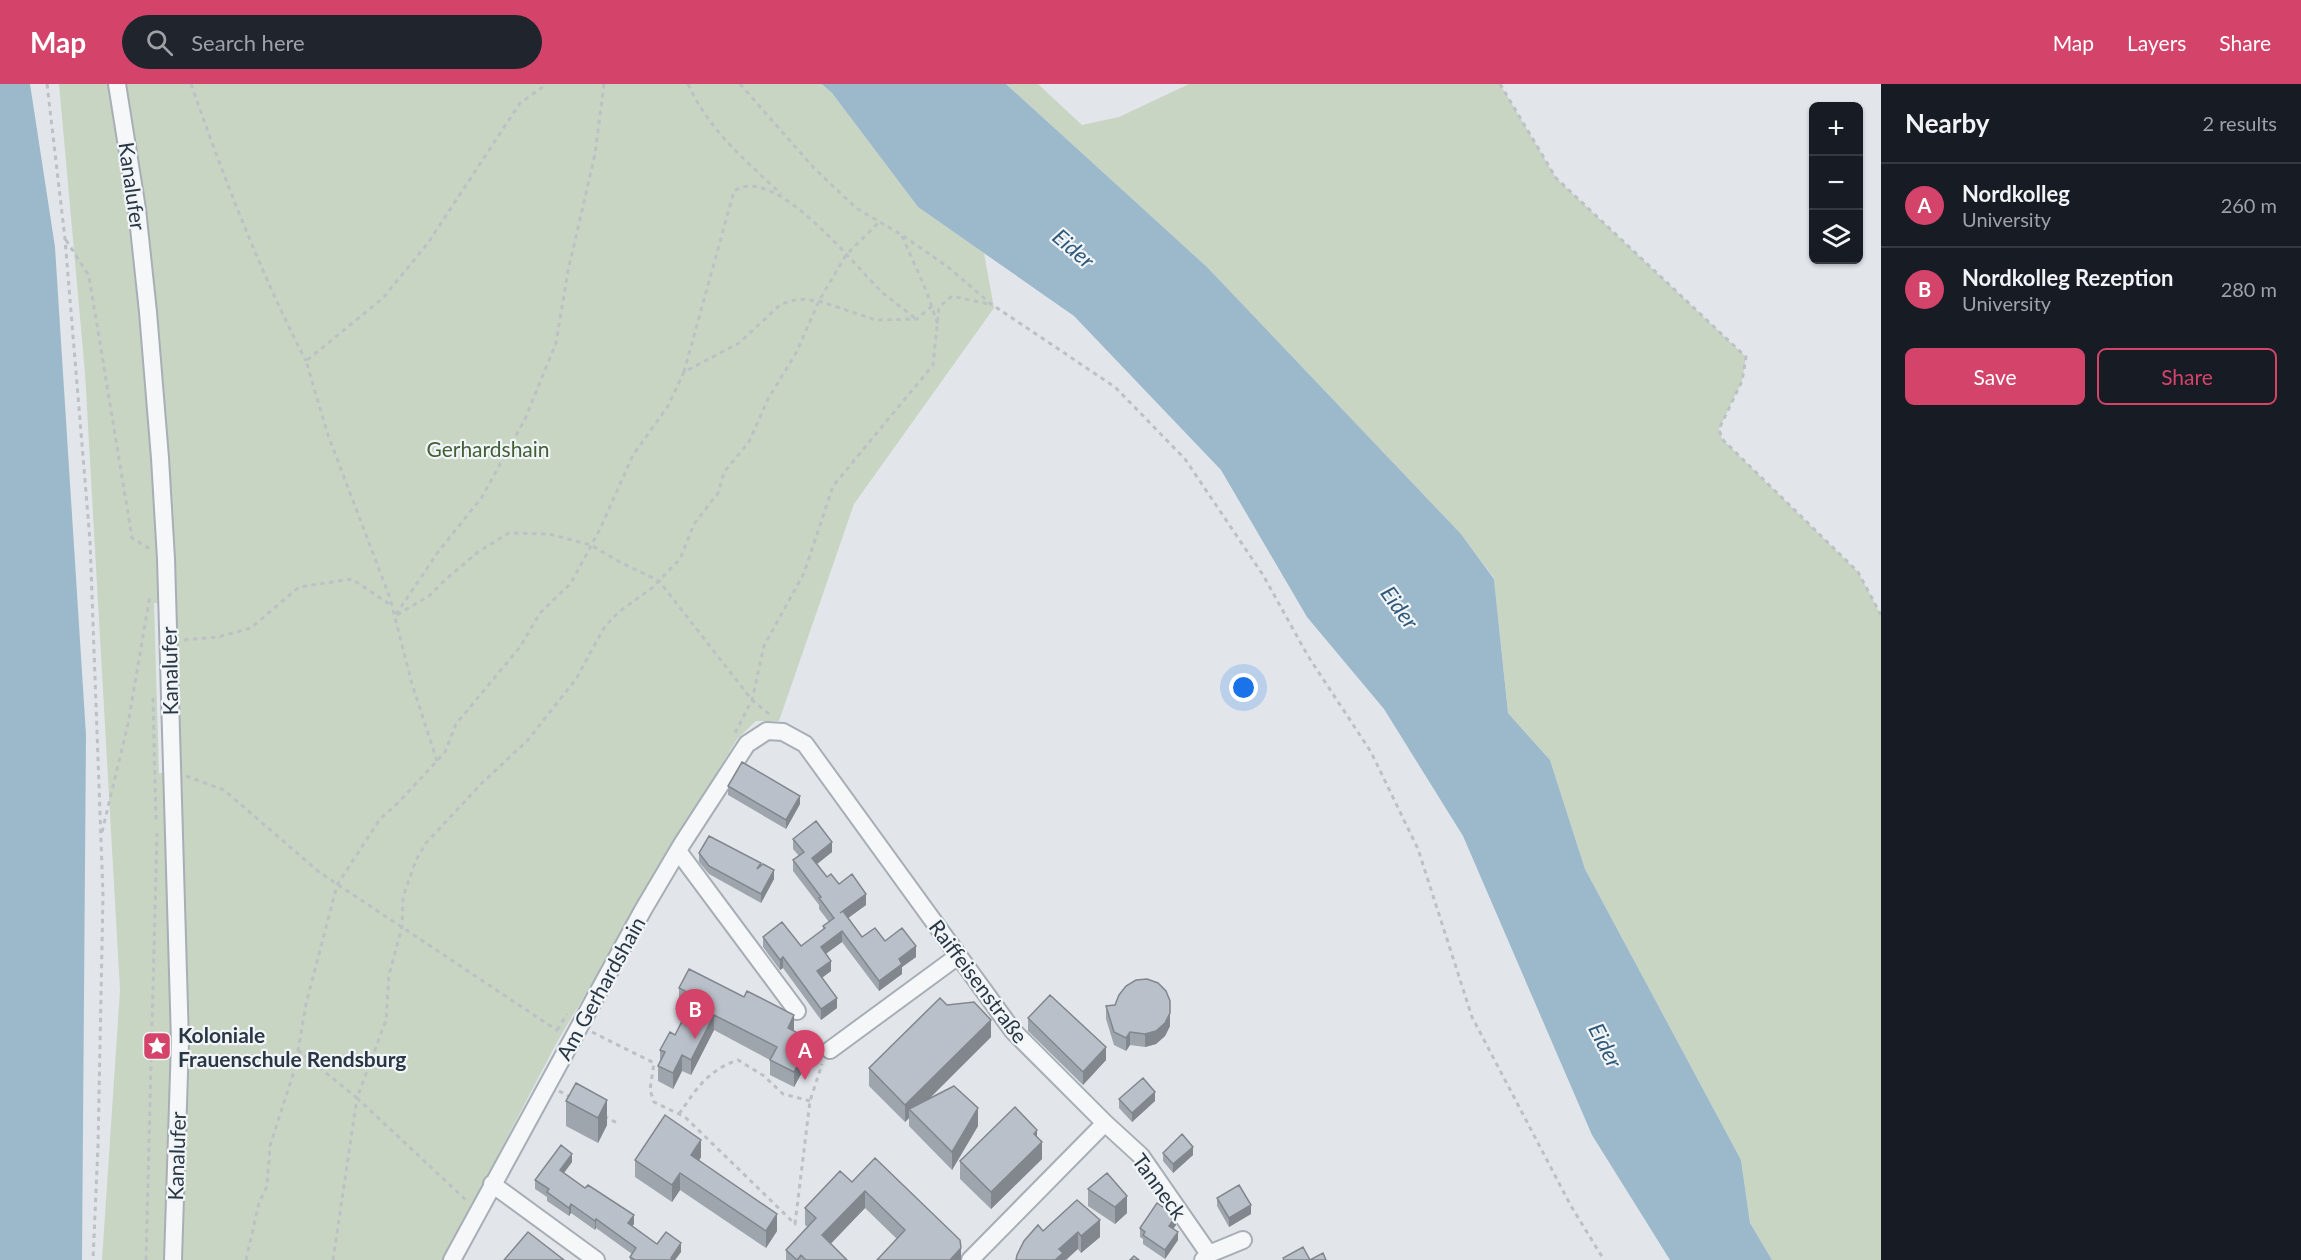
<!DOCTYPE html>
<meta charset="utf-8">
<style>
:root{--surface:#171b24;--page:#20242c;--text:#f1f3f6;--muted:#9ea1a6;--line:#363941;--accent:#d44369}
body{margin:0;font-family:Lato,sans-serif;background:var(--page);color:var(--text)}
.controls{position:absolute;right:18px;top:18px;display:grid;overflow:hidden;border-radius:9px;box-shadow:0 2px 4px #0004}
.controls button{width:54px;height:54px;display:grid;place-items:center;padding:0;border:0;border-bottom:2px solid var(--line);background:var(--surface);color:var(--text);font:30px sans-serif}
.you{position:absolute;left:1244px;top:604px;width:21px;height:21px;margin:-15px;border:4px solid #fff;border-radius:50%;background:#1a73e8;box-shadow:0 0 0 9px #1a73e833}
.badge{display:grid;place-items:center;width:39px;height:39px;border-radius:50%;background:var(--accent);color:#fff;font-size:20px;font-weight:700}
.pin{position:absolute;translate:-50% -50px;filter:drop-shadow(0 2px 3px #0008)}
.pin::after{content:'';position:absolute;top:32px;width:21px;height:18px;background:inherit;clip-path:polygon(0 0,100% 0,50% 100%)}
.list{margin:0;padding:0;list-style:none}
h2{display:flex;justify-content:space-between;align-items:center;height:78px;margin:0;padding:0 24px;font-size:26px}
h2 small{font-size:20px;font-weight:400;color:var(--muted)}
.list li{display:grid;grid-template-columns:39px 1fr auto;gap:18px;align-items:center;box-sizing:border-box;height:84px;padding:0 24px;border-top:2px solid var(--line)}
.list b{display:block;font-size:22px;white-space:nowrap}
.list p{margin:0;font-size:20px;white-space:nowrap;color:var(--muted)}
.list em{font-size:20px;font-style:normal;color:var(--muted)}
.actions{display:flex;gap:12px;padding:18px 24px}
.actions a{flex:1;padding:14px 0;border:2px solid var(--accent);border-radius:9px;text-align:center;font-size:21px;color:var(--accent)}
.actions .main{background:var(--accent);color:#fff}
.icon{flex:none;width:33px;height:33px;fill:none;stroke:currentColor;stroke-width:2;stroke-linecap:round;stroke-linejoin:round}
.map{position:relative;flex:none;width:1881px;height:1176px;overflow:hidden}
header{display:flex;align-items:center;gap:36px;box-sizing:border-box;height:84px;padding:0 30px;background:var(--accent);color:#fff}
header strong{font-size:28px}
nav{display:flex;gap:33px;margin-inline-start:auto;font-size:21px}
.search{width:420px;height:54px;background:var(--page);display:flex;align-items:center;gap:15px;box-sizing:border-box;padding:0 21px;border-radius:33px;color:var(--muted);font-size:22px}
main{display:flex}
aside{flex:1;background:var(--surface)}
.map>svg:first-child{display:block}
.green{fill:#c9d5c3;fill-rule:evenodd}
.water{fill:#9cb9cc}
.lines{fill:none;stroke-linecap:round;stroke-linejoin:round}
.minor-casing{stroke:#a7aeb6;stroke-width:20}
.path{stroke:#bcc1c6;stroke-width:3;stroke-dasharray:4.5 4.5;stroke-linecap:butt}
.minor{stroke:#f5f7f9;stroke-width:16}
.wall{fill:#9fa5ad}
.shaded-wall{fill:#82868d}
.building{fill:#b9c0c9;stroke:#82868d;stroke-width:1.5}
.labels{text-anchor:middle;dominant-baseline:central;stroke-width:4.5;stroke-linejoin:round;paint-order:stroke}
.street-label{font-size:21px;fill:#293644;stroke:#f2f5f8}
.park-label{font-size:21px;fill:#426036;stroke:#f2f5f8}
.poi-label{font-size:21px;font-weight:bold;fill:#293644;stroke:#f2f5f8;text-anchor:start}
.water-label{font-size:22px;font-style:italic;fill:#315a7a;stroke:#f2f5f8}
</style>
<header>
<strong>Map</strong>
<div class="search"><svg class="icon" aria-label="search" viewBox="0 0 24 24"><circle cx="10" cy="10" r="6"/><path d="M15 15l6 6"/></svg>Search here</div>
<nav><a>Map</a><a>Layers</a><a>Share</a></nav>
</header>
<main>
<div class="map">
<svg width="1881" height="1176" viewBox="0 0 1881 1176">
<rect width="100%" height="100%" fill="#e2e6eb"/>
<path class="green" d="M59,0H823L832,9L918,123L984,169L994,224L854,420L779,637H756L737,655L557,958L443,1176H102L120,906L85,289ZM154,519H159L163,689H159Z
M1006,0H1038L1082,41L1119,33L1189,0H1500L1556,94L1746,273L1742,297L1719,345L1722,355L1858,488L1881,531V1176H1772L1750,1139L1741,1076L1585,785L1550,676L1508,629L1494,494L1461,450L1207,183Z"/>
<path class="water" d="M0,0H30L55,163L86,651L82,1176H0Z
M822,0H1006L1207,183L1461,450L1494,495L1508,629L1550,676L1585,785L1741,1076L1750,1139L1772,1176H1670L1592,1051L1463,752L1384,625L1307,533L1221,386L1074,232L918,123L832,9Z"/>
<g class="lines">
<g class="minor-casing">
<path id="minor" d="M117,0L137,125L148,228L160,374L166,475L180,958L173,1176
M678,767L797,927
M830,966L958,872
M1105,1039L1141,1072L1209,1170L1203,1176
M492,1100L596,1176
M1209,1170L1243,1156
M452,1176L643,826L682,760L747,660L767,647L783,648L805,660L1013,947L1105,1039L970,1176"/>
</g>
<path class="path" d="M47,0L65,155L90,457L103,811L98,1062L93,1176
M191,0C224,94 260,188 306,277
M604,0L595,70L568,187L556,259L525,335L482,413L438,468L395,532L429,512L445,496L478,468L509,449L549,450L591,461L618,477L659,497L752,616L769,630V633
M688,0C708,45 745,76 781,110
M740,0L814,84L856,124L902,151L948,183L991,220L1115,303L1185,375L1263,491L1308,572L1371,668L1418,765L1472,933L1571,1122L1604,1176
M1500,0L1556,94L1746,273L1742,297L1719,345L1722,355L1858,488L1881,531
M902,152L926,206L938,241
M66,156L89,192L132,454L150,465
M684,288L734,107C776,79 855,183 883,209C894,218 905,226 916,235
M184,556L218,553L251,544L299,503L352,495L392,522
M153,614L156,736
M735,649L752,616L764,562L804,489L833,402L933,281L939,223L952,212L988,220
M437,677L412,600L390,514L328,351L306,277L383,214L428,159L520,19L547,0
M186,692L224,706L319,788L558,947
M102,748L128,640L150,511
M557,946L567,930
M592,948L654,979L650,1006L654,1018L685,1033L795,1140L810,1017L822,980
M298,966L357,1014L386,936L389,891L402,843L403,813L416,776L426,759L481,700L527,657L576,595L605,542L620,527L652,504L680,475L694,440L718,409L724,388L749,358L768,315L796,269L819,217L846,171L879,138
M559,1007L572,1014
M357,1014L467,1117
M679,1030C697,1004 707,987 738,976L764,992L783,1010L810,1017
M604,1032L619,1040
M146,1176L157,749
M246,1176L259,1119L267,1102L270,1062L295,984L306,920L337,801L380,735L399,718L445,668L456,640L520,563L540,529L571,499L600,445L633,371L668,322L684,288L739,259L781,220L799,215L819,217L876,236L917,235L932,222
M333,1176L357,1014"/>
<use href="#minor" class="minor"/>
</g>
<path class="wall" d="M728,702L800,720L786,745L728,711Z
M793,755L832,768L817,780L827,793L839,800L866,821L848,834L862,853L885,857L916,873L902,883V890L879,907L842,858L826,870L831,887L822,894L837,924L821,936L783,884L780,886L763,863V853L801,862L823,846V842L829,838L819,825V821L793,787V776L799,772L793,765Z
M699,769L774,795L761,819L709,790L699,778Z
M679,904L794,947L811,972L794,1003L770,991V976L714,946L691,991L682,987L673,1005L658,997V982L660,977V966L675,951L689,925L679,920Z
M947,921L991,953L927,1016L978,1042L952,1086L909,1042V1034L905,1038L869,1002V984Z
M1106,922L1170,942L1165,952L1156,960L1145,963L1130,961L1126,967L1114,961L1106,935Z
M1028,934L1106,976L1083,1001L1028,947Z
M576,999L607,1041L598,1059L566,1042V1017Z
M1119,1015L1155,1017L1132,1038L1119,1024Z
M1037,1053L1042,1075L991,1125L960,1095V1077Z
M1163,1069L1193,1071L1173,1089L1163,1077Z
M701,1073L699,1077L777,1147L766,1164L680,1106L672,1118L635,1093V1076Z
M875,1074L961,1176L897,1155L865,1124L830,1160L847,1176H786V1166L808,1143L805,1141V1124L852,1098Z
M572,1078L564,1089L634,1140L632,1142L657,1160L681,1168L675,1176H630V1173L632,1170L596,1144L595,1146L571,1129L569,1132L547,1117V1113L535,1105V1096Z
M1088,1105L1127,1129L1115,1140L1088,1122Z
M1217,1114L1251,1130L1229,1143L1217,1122Z
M1077,1116L1100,1153L1081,1169L1078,1165L1043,1147Z
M1176,1141L1173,1145L1178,1156L1165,1175L1143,1160V1155L1140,1153V1144Z"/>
<path class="shaded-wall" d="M800,712V720L786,745V736Z
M832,758V768L812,784V774Z
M774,786V795L761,819V810Z
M866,810V821L840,840V829Z
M842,847V858L821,873V863Z
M916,862V873L902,883V890L879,907V897L899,875Z
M783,873V884L780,886V876Z
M831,877V887L817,897V887Z
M837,914V924L821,936V925Z
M1170,917V942L1165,952L1156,960L1145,963V950Z
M714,931V946L691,991V976Z
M794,931V947L788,944Z
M991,936V953L914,1030L909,1025V1034L905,1038V1021Z
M1130,948V961L1126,967V954Z
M811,956V972L794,1003V988Z
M1106,963V976L1083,1001V988Z
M682,971V987L673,1005V989Z
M1155,1008V1017L1132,1038V1029Z
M607,1016V1041L598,1059V1034Z
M978,1024V1042L952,1086V1068Z
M1037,1046V1062L1042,1058V1075L991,1125V1108L1034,1050Z
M701,1056V1073L691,1088V1071Z
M1193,1063V1071L1173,1089V1080Z
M572,1070V1078L560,1094V1086Z
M680,1089V1106L672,1118V1101Z
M865,1107V1124L822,1169V1151Z
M1127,1112V1129L1115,1140V1123Z
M571,1120V1129L569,1132V1124Z
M1251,1121V1130L1229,1143V1134Z
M777,1130V1147L766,1164V1147Z
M634,1131V1140L628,1148V1139Z
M1176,1132V1141L1169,1151V1142Z
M596,1135V1144L595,1146V1137Z
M1100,1136V1153L1081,1169V1152Z
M1078,1148V1165L1066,1176H1055L1059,1165Z
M1178,1148V1156L1165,1175V1166Z
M681,1159V1168L675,1176H671V1174Z
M961,1164V1176H950Z"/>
<path class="building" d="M742,678L800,712L786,736L728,702Z
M816,737L832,758L812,774L827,793L831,790L839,800L852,790L866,810L840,829L843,827L862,853L875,844L885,857L902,844L916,862L899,875L902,880L879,897L842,847L821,863L831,877L817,887L837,914L821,925L783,873L780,876L763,853L782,838L801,862L825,844L823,842L834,834L819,814L821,813L793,776L804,768L793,755Z
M709,752L761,779L757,785L763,780L774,786L761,810L709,782L699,769Z
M689,885L744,913L747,907L794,931L788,944L811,956L794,988L770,976L777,963L714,931L691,976L682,971L673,989L658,982L665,968L660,966L670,948L675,951L695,912L679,904Z
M1147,895L1158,899L1166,907L1170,917V929L1165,939L1156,947L1145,950L1130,948L1126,954L1114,948L1106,922L1115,921L1119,911L1126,902L1136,896Z
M1050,911L1106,963L1083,988L1028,934Z
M940,914L947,921L974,918L991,936L905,1021L869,984Z
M1143,994L1155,1008L1132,1029L1119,1015Z
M576,999L607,1016L598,1034L566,1017Z
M954,1002L978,1024L952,1068L909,1025Z
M1015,1023L1037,1046L1034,1050L1042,1058L991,1108L960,1077Z
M665,1031L701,1056L691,1071L777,1130L766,1147L680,1089L672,1101L635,1076Z
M1182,1050L1193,1063L1173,1080L1163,1069Z
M561,1061L572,1070L560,1086L585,1104L588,1101L634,1131L628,1139L657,1160L666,1148L681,1159L671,1174L674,1176H635L630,1173L636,1164L596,1135L595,1137L571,1120L569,1124L547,1108L549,1105L535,1096Z
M875,1074L960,1156L961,1164L950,1176H877L905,1146L865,1107L822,1151L847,1176H806L801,1171L797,1176L786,1166L816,1134L805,1124L840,1087L852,1098Z
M1107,1089L1127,1112L1115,1123L1088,1105Z
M1239,1101L1251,1121L1229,1134L1217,1114Z
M1077,1116L1100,1136L1081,1152L1078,1148L1059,1165L1063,1169L1055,1176H1016L1017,1171L1024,1157L1038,1141L1043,1147Z
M1157,1119L1176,1132L1169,1142L1178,1148L1165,1166L1143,1151L1145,1148L1140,1144Z
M528,1148L564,1176H504Z
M1303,1163L1310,1176H1284L1283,1174Z
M1323,1169L1326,1176H1310Z
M1134,1172L1139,1176H1130Z"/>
<defs>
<g id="sight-square" transform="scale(1.5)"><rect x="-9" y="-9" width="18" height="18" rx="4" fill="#d44369" stroke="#f2f5f8"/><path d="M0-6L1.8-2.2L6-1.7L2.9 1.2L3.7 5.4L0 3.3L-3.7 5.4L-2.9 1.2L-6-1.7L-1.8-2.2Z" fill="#fff"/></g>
</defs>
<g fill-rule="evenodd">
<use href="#sight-square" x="157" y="962"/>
</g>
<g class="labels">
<g class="street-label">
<text transform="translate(133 102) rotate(82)">Kanalufer</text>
<text transform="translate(169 587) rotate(-91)">Kanalufer</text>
<text transform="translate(979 897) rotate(53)">Raiffeisenstraße</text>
<text transform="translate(600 904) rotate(-61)">Am Gerhardshain</text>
<text transform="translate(176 1072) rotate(-88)">Kanalufer</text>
<text transform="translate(1160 1102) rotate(54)">Tanneck</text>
</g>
<g class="park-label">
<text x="488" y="364">Gerhardshain</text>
</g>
<g class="poi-label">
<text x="178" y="950">Koloniale<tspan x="178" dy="24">Frauenschule Rendsburg</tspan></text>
</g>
<g class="water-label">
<text transform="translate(1074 164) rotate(41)">Eider</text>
<text transform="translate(1400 523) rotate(54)">Eider</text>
<text transform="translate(1606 961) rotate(63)">Eider</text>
</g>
</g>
</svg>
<div class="controls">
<button>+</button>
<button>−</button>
<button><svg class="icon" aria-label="layers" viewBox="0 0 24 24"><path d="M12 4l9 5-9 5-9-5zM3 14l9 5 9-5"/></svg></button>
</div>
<div class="you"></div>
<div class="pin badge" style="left:805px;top:996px">A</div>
<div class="pin badge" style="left:695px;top:955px">B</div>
</div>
<aside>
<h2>Nearby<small>2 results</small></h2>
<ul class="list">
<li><span class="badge">A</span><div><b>Nordkolleg</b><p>University</p></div><em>260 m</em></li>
<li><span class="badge">B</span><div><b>Nordkolleg Rezeption</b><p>University</p></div><em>280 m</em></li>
</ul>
<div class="actions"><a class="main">Save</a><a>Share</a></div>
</aside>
</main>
